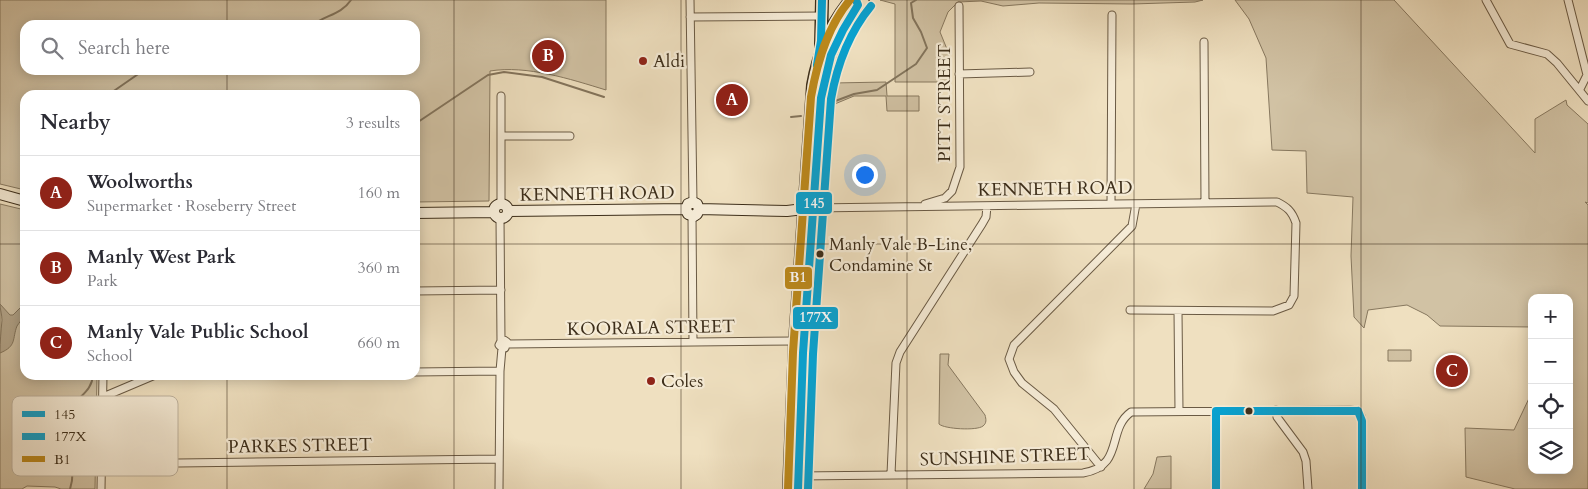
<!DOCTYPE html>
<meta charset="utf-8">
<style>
:root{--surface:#fff;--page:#f2f2f3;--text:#2b2b33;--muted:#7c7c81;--line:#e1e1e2;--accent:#8f2418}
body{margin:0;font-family:Cardo,serif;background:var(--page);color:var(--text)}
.controls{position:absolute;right:15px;bottom:15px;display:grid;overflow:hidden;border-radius:10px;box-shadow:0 2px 12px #0003}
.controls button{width:45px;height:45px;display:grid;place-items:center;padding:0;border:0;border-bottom:1px solid var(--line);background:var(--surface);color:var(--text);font:25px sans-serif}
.you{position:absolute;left:864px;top:174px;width:18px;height:18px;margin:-12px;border:4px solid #fff;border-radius:50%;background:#1a73e8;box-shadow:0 0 0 8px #1a73e833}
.badge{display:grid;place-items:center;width:32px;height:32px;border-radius:50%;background:var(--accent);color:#fff;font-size:16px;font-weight:700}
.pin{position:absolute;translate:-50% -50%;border:2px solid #fff;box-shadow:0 1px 5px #0006}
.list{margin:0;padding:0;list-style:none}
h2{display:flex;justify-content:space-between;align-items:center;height:65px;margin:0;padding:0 20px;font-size:21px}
h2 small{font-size:16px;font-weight:400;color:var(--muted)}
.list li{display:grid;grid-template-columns:32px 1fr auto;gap:15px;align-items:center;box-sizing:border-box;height:75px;padding:0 20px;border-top:1px solid var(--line)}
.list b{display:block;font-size:19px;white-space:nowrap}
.list p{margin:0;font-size:16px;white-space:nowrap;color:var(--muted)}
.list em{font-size:16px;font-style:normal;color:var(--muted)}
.icon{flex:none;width:28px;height:28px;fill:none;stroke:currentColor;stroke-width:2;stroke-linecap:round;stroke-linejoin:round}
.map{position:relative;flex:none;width:1588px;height:489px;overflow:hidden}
.search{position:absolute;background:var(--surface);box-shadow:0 2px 12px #0003;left:20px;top:20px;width:400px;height:55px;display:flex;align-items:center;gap:12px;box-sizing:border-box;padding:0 18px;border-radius:15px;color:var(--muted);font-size:19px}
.panel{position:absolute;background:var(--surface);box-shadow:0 2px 12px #0003;left:20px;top:90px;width:400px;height:290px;border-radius:15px}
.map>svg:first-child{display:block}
.green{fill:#d1c2a4;stroke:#87785f;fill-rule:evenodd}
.water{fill:#b2a388;stroke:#83745c}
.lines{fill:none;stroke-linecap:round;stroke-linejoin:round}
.stream{stroke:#83745c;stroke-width:2}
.minor-casing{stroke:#6a5a44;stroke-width:9}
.secondary-casing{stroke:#3d2e1a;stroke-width:12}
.trunk-casing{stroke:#3d2e1a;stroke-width:14}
.minor{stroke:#f5ebd6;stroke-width:7}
.secondary{stroke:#f5ebd6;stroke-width:10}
.trunk{stroke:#efe0c0;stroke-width:11}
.bus-1-casing{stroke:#f5ebd6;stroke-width:11}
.bus-2-casing{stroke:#f5ebd6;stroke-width:11}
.bus-3-casing{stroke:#f5ebd6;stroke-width:11}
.bus-1{stroke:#09a1cf;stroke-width:8}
.bus-2{stroke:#09a1cf;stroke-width:8}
.bus-3{stroke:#bb881b;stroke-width:8}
.grid{fill:none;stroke:#3d2e1a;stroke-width:1;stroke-opacity:0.55}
.poi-dot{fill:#8f2418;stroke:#f5ebd6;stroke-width:2}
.bus-dot{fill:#3d2e1a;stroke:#f5ebd6;stroke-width:2}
.labels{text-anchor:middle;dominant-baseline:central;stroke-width:4.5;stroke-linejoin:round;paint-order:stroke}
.bus-label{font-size:17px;fill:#3d2e1a;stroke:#f5ebd6;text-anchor:start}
.poi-label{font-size:18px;fill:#3d2e1a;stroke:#f5ebd6;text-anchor:start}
.street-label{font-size:18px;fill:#3d2e1a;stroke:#f5ebd6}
.key{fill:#f5ebd6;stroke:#beb29e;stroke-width:1}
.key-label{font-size:14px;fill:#3d2e1a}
.line-badge{stroke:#f5ebd6;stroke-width:2}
.badge-label{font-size:14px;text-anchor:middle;font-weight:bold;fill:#fff}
</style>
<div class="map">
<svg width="1588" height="489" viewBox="0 0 1588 489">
<rect width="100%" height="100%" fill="#efe0c0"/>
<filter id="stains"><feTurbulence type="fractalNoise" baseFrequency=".004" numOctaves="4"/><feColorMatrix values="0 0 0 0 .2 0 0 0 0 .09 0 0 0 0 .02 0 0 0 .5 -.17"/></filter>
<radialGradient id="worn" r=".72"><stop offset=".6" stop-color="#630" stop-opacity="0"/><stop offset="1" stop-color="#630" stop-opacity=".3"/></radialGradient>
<path class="green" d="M0,0H606V90C570,79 527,65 490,71L489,201L415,202V95H25V190L0,184ZM25,25H415V70H25Z
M880,0H1203L1195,2L1132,4L1039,3L1003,6L981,1L958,2L948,12L940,32L949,54V82H895V4Z
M1235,0H1394L1535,153V119L1566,100L1567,105L1588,124V203L1585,202L1588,205V489H1515L1466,477L1465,428L1514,430L1532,392V470H1569V298H1532V327L1440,326L1427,315L1407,305L1368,310L1364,328L1354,317L1351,256L1353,197L1307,193L1306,151L1272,150L1266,58L1249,19Z
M886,82L887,96H919V111H887L886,96H854L830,106L833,83Z
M0,204L25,210V375H97L95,489H61L55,487L27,486L22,489H0Z
M1388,350H1411V361H1388Z
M940,354H949L948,365L985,415C986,419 987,423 983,426C977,431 944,429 939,424Z
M1171,456V489H1144L1153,474L1157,457Z"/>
<path class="water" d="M25,303V316C22,319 19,323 17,326C12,339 17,346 0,353C0,341 1,331 2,320C2,315 0,309 0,304L10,315H13Z"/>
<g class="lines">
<path class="stream" d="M313,25C325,15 341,15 351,0
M292,70L299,71L301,70
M108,95L144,70
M830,103L854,94L877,90L916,64L927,48L921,32L913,18L911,3L916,0
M791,117L801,116
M415,124L488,75L504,72L542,77L604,97
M70,489C78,465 64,437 71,411C75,397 92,393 93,375"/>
<g class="minor-casing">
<path id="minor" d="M690,0L693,202
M1486,0L1510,44L1547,54L1557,63L1588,101
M1568,0L1587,75L1580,89
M690,17L822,16
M1204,42L1205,203
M959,74L1030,72
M501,136H570
M501,203V96
M925,204L945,198L952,191L960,167L959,6
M1111,204L1112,15
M813,208L1277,202C1287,207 1292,211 1296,223L1294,296L1289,305L1273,311L1130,310
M692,215L693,342
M500,218L501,341L499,345L502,348H505L507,342L504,340L501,341
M415,291L501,290
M1178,311L1179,411
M508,344L795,341
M415,372L500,371
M103,397L155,375
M1276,410L1277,417L1303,452L1306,461L1308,489
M1216,411V489
M1358,411L1361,416L1362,421V489
M101,464L499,459
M1101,467L1054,409L1022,383L1014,372L1009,359L1014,345L1132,226L1136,204
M891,474L896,363L900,352L982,224L986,217L987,206
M798,476L1083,473C1125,466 1106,430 1131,412L1350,410L1358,411
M101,489L103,375
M499,489L500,371L502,348"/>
</g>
<g class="secondary-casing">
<path id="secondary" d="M0,194L25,201
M494 211a7 7 0 1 1 14 0a7 7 0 1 1-14 0Z
M686,209L688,204L693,202L697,204L699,209
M686,209L688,214L694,216L697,214L699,209
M699,209L787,211L812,208
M508,211L686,209
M415,213L493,212"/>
</g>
<g class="trunk-casing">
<path id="trunk" d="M821,45L822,0
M789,489L795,341L813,85C818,55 831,24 851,0
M798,489L803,353L821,98C827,63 838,26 863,0"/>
</g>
<use href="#minor" class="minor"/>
<use href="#secondary" class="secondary"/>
<use href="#trunk" class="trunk"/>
<g class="bus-1-casing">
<path id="bus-1" d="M817,65L821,41L822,0
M1216,411H1358
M1216,411V489
M1358,411L1362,421V489
M798,489L803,353L821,98L831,55L843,30L858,5L856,0"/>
</g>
<g class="bus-2-casing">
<path id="bus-2" d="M808,489L813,354L831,99C837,65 848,34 871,6"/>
</g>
<g class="bus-3-casing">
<path id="bus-3" d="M788,489L793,352L811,97C817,63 827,27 850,0"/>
</g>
<use href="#bus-1" class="bus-1"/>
<use href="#bus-2" class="bus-2"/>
<use href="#bus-3" class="bus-3"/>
</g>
<path class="grid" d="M227,0V25M454,0V489M681,0V489M907,0V489M1134,0V489M1361,0V489M227,70V95M0,244H25M415,244H1588M227,375V489"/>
<g class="poi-dot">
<circle cx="643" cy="61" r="5"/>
<circle cx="651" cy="381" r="5"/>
</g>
<g class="bus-dot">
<circle cx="820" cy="254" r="4.5"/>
<circle cx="1249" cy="411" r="4.5"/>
</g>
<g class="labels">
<g class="bus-label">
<text x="829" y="244">Manly Vale B-Line,<tspan x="829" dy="21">Condamine St</tspan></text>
</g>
<g class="poi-label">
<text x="653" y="61">Aldi</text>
<text x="661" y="381">Coles</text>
</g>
<g class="street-label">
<text transform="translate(944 103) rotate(-90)">PITT STREET</text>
<text transform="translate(1055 189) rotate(-1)">KENNETH ROAD</text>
<text transform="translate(597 194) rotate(-1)">KENNETH ROAD</text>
<text transform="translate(651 328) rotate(-1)">KOORALA STREET</text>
<text transform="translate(300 446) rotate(-1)">PARKES STREET</text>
<text transform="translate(1005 457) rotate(-2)">SUNSHINE STREET</text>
</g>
</g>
<rect x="12" y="396" width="166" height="80" rx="8" class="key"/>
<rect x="22" y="411" width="23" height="6" fill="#09a1cf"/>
<rect x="22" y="433" width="23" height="7" fill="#09a1cf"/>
<rect x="22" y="456" width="23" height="6" fill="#bb881b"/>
<g class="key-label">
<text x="54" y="419">145</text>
<text x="54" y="441">177X</text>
<text x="54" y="464">B1</text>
</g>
<g class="line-badge">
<rect x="795" y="191" width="38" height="24" rx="5" fill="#09a1cf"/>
<rect x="784" y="266" width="29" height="24" rx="5" fill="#bb881b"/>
<rect x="792" y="306" width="47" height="24" rx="5" fill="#09a1cf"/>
</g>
<g class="badge-label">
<text x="814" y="208">145</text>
<text x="798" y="282">B1</text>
<text x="816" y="322">177X</text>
</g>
<rect width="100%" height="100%" filter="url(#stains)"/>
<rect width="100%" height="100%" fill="url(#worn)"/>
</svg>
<div class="controls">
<button>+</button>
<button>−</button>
<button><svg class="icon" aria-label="locate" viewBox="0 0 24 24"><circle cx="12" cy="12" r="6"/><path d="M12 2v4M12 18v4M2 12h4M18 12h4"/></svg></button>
<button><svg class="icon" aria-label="layers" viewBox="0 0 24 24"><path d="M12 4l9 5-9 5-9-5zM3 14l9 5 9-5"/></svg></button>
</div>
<div class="you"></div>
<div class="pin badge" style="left:732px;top:100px">A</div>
<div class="pin badge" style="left:548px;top:56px">B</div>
<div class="pin badge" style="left:1452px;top:371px">C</div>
<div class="search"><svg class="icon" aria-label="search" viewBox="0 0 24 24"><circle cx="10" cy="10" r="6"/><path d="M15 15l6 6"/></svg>Search here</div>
<section class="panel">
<h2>Nearby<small>3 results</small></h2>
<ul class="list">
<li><span class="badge">A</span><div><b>Woolworths</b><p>Supermarket · Roseberry Street</p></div><em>160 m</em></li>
<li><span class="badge">B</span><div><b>Manly West Park</b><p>Park</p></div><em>360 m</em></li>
<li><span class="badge">C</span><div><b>Manly Vale Public School</b><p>School</p></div><em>660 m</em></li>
</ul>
</section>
</div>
